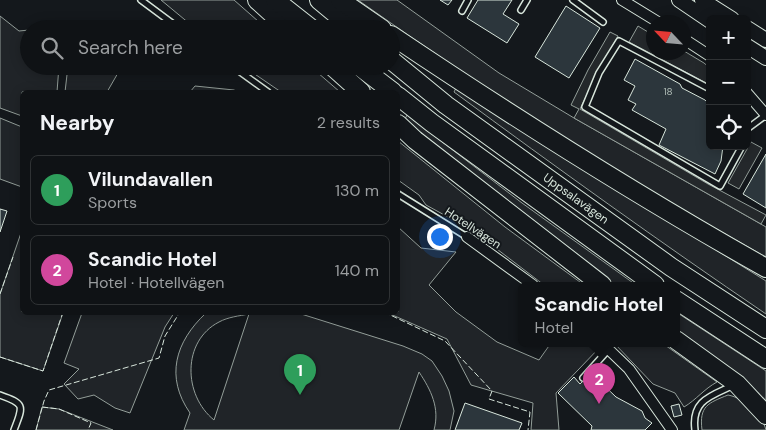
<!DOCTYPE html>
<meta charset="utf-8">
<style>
:root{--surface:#0f1215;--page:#181b1e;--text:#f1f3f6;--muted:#9b9ea0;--line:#2f3234;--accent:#ea580c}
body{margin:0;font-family:"DM Sans",sans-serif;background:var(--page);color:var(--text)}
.controls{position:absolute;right:15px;top:15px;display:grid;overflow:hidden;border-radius:8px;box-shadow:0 2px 12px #0003}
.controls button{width:45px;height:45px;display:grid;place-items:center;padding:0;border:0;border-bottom:1px solid var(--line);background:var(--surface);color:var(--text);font:25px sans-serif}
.compass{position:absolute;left:646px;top:15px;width:45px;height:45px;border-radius:50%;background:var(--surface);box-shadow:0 2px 12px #0003;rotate:296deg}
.you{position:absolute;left:439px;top:236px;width:18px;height:18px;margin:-12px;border:4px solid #fff;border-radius:50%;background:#1a73e8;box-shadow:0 0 0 8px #1a73e833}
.badge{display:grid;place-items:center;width:32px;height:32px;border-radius:50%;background:var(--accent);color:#fff;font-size:16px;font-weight:700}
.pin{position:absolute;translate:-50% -41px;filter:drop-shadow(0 1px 2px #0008)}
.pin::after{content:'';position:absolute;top:26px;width:18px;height:15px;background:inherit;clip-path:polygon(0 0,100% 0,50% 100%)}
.popup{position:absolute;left:518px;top:282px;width:162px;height:65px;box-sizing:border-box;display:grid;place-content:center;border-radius:8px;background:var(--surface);filter:drop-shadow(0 1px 4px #0005);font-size:16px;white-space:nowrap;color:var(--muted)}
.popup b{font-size:19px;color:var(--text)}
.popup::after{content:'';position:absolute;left:50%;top:100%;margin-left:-10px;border:10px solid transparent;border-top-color:var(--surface)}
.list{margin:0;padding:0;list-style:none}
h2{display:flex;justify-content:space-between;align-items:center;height:65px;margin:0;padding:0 20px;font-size:21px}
h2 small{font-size:16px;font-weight:400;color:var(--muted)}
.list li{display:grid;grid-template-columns:32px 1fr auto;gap:15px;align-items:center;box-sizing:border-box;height:70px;margin:0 10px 10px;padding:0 10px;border:1px solid var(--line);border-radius:8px}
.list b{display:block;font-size:19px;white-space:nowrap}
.list p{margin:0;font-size:16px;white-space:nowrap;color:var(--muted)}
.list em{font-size:16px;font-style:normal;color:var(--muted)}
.icon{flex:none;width:28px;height:28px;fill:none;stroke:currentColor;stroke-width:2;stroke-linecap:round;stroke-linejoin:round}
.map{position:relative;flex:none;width:766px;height:430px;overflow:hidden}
.search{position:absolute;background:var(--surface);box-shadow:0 2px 12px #0003;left:20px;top:20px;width:380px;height:55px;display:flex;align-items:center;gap:12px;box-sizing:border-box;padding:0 18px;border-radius:28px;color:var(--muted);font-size:19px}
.panel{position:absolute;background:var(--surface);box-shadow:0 2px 12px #0003;left:20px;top:90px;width:380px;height:225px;border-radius:8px}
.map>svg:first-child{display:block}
.green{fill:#202428;stroke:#939e99;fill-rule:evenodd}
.parking{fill:#24282b;stroke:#939e99}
.building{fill:#2c363c;stroke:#d8e6dc}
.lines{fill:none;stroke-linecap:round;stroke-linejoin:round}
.service-casing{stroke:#d8e6dc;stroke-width:8}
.minor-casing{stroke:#d8e6dc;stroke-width:12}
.secondary-casing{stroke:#d8e6dc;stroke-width:16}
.motorway-casing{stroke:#d8e6dc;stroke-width:20}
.service{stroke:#14181c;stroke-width:5}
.minor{stroke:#14181c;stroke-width:10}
.secondary{stroke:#14181c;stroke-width:14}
.motorway{stroke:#14181c;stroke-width:18}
.fence{stroke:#d8e6dc;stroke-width:1;stroke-dasharray:6 2.5;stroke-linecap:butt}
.labels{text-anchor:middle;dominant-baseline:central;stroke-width:4;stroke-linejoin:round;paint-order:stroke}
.number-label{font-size:10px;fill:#adbab4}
.street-label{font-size:12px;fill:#d8e6dc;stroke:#14181c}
</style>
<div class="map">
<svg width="766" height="430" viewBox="0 0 766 430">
<rect width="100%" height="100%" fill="#14181c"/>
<path class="green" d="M161,0H234L267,29H196Z
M358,0H397L499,73L574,118L766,227V257C625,179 489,93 358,0Z
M0,16L19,31L29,30V66H59L57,92H22V116L0,108Z
M68,66H122L107,92H65Z
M243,66H310L340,92H281Z
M195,86L234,90L238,92H190Z
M456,88L766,281V314C660,242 557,168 454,92Z
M407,115L522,203L636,285H612L518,212L404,121Z
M0,118L22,127V187L0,179Z
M398,141L505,227L584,285H544L455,217H448L426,205L419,195L398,180Z
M398,227L421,248L456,252L429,285L456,312L497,342L539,360L551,343H596L601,346L556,393L559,430H531L533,403L471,385L447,339L388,313L398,312Z
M22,230V312L63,313L43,371L0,357V294Z
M676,312L766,371V404C738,374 710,354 677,331Z
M82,313H174L165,327L130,413L115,408L94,395L78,399L64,384L79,369L64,363Z
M206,313H298L403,346L422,354L432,361L442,376L449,391L454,411L450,430H434C440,408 431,390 419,372L399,430H184L190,413C165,377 175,342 206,313ZM249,314L214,420C183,395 182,341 219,322C228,317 239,316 249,314Z
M614,343H662L717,382C704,389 696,400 684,407L675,393L653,384Z
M728,395C744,398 762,414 766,430H702C699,406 708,403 728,395Z
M42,407L59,409L113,430H36Z"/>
<path class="parking" d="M638,26L653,35L654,52H684V51L704,63L710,68V85L629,42Z
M610,32L618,36L598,71L580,109L708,184L766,215L761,224L574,118L579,109L571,105L588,70Z
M751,142L762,148L739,189L728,183Z"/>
<path class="building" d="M440,0H452L448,5Z
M478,0H512L503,14L519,24L507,43L467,18Z
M566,6L600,28L569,78L535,57Z
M635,59L680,84L682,88L705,100L710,105V146H723L721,161L715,174L659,145L666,129L632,110L636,104L628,100L635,86L624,80Z
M766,154V208L743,194Z
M0,209L7,211L0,232Z
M591,373L616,397L642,411L645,418L652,423L645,430H591L592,426L558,393L574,377L580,384Z
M465,403L522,423L519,430H455Z
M679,404L682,415L674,417L671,406Z"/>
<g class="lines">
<g class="service-casing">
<path id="service" d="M141,0L180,29
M573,0L603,22
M521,10L527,0
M462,11L468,0
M232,66L268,92
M710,89L619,41L599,73L585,107L720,186L742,146
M747,129L766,115
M398,194L467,237
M583,378L609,349
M0,395C26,404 23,406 14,430
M695,430C691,400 711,396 734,385"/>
</g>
<g class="minor-casing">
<path id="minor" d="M622,0L658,22
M684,39L710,56
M747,93L766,115
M467,237L533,285
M602,343L629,369L672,430"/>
</g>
<g class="secondary-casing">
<path id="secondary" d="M679,0L710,21
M702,0L732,19
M747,28L766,40
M747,46L766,58"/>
</g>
<g class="motorway-casing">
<g id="motorway">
<path d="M257,0L289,29"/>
<path d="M275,0L312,29"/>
<path d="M319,0L354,29"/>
<path d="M340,0L382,29"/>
<path d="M391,35C513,117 638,196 766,268"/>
<path id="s1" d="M391,60L446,105L671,267L766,329"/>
<path d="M332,66L361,92"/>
<path d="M359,66L393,92"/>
<path d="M398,96L432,123L655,285"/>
<path d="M398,124L415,140L602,285"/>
<path d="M676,300L766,359"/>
<path d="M676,340L737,384L766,415"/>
</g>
</g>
<use href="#service" class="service"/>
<use href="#minor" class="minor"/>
<use href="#secondary" class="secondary"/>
<use href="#motorway" class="motorway"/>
<path class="fence" d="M0,294L13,257
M384,312L445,341L492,391L489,399L530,412L528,430
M0,357L43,371L63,312
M42,407L59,409L91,423L88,430
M36,430L44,401L49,390L159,358L165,336L180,312"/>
</g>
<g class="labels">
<g class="number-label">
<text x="668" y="91">18</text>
</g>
<g class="street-label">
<text stroke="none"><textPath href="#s1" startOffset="231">Uppsalavägen</textPath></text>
<text transform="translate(473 228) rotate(33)">Hotellvägen</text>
</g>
</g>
</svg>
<div class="controls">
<button>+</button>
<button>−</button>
<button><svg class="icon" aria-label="locate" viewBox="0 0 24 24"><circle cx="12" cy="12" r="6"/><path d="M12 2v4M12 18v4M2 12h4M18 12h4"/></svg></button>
</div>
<svg class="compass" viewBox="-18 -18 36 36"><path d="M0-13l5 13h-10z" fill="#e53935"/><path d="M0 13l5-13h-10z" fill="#9b9ea0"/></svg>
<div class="you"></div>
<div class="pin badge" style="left:300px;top:395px;background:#2e9e5b">1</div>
<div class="pin badge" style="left:599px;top:404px;background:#d1479c">2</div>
<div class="popup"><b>Scandic Hotel</b>Hotel</div>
<div class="search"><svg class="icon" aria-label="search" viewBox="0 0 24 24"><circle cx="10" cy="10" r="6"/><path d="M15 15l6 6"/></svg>Search here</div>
<section class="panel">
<h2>Nearby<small>2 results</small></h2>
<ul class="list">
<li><span class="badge" style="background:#2e9e5b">1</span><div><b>Vilundavallen</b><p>Sports</p></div><em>130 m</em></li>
<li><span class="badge" style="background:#d1479c">2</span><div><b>Scandic Hotel</b><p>Hotel · Hotellvägen</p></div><em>140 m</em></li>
</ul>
</section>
</div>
